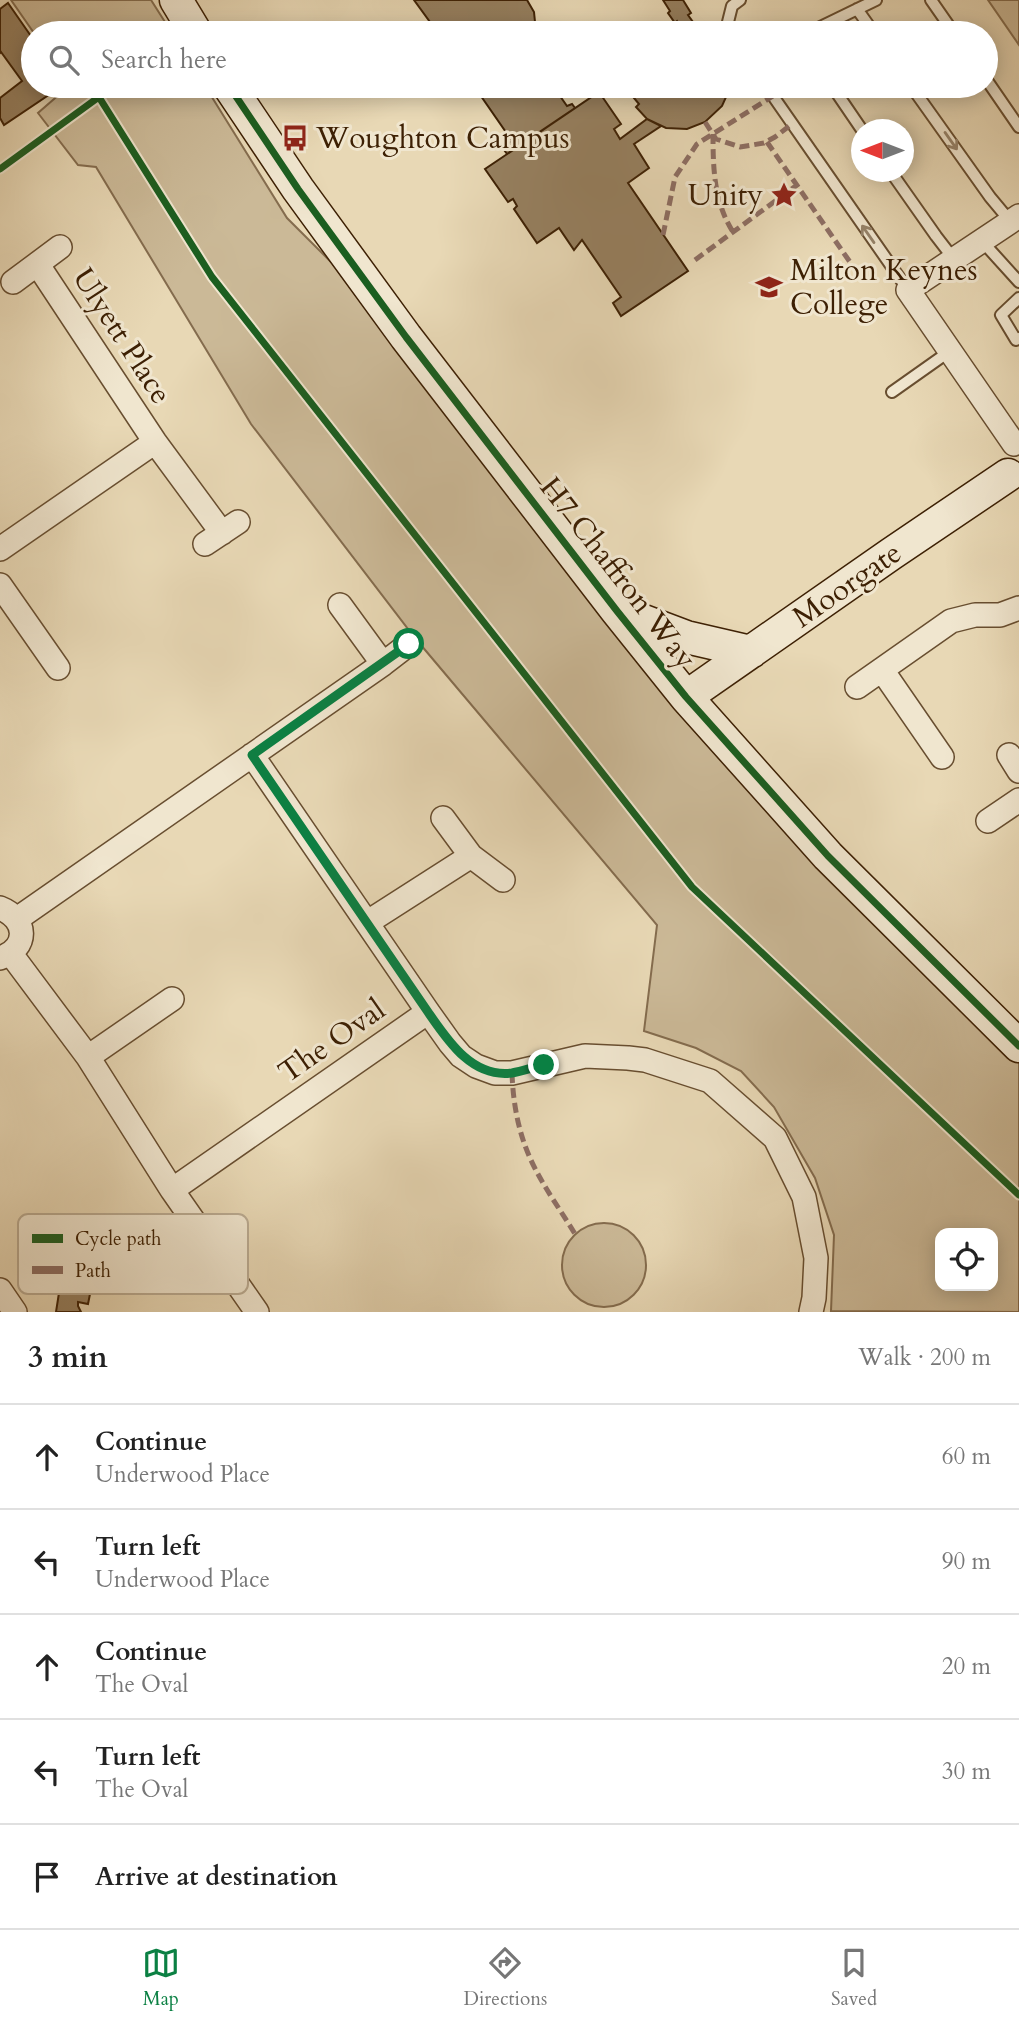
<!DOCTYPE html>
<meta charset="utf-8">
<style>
:root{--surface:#fff;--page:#f2f2f2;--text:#222;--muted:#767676;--line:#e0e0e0;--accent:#0b8043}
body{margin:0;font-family:Cardo,serif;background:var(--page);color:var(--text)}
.controls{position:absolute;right:21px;bottom:21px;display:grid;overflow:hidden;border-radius:14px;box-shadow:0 4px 18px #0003}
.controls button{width:63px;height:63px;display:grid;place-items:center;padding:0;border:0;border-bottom:2px solid var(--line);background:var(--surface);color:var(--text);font:35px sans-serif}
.compass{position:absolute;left:851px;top:119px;width:63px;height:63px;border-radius:50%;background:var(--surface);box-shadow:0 4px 18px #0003;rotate:270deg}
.stop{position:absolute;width:21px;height:21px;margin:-16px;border:5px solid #0b8043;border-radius:50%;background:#fff}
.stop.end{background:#0b8043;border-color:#fff;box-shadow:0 2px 7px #0008}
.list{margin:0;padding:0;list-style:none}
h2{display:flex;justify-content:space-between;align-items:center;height:91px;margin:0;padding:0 28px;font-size:30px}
h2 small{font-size:23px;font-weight:400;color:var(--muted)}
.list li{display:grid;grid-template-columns:46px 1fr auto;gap:21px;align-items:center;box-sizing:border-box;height:105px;padding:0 28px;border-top:2px solid var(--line)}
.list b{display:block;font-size:26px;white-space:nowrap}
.list p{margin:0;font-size:23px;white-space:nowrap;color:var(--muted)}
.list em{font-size:23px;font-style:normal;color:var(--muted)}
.icon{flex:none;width:38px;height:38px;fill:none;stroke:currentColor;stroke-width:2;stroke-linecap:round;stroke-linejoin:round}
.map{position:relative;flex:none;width:1019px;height:1312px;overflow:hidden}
.search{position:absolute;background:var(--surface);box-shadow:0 4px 18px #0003;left:21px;right:21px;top:21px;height:77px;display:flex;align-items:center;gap:18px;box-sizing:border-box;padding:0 24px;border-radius:38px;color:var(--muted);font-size:26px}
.sheet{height:616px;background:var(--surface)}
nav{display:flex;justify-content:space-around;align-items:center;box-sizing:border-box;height:98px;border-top:2px solid var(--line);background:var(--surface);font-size:19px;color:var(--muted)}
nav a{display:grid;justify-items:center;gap:4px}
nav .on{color:var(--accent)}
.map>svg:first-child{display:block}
.green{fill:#cbb997;stroke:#846c4e;stroke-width:2;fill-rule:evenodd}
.building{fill:#968060;stroke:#3d2004;stroke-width:2}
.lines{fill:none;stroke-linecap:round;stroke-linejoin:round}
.lane-casing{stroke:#684e30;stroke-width:14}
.street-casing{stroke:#684e30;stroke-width:26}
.secondary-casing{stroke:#3d2004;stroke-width:35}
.lane{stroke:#f0e6cf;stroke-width:10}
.street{stroke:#f0e6cf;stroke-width:23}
.secondary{stroke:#f0e6cf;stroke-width:32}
.quiet{stroke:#8d6e63;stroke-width:5;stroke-dasharray:10 5;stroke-linecap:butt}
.cycleway-casing{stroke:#f0e6cf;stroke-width:11}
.cycleway{stroke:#1b5e20;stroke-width:7}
.oneway{stroke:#96836a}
.route{stroke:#0b8043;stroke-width:9}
.labels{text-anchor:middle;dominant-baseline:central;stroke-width:6;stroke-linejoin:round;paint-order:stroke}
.poi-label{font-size:30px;fill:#3d2004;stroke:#f0e6cf;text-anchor:start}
.street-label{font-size:30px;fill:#3d2004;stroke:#f0e6cf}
.key{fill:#f0e6cf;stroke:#baab92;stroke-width:2}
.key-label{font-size:19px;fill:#3d2004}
</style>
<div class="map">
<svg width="1019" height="1312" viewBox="0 0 1019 1312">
<rect width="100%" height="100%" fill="#e8d8b5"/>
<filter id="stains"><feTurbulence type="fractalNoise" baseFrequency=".00286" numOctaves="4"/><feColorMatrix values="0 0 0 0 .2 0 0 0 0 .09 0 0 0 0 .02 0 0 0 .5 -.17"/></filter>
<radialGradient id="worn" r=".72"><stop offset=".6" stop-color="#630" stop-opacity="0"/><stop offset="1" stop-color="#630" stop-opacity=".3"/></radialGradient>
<path class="green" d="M11,0H151L172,33H34Z
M988,0H1019V45Z
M69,86H205L287,218L332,263L401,356L556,555L1019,1060V1312L831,1311L834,1235L815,1178L774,1107L741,1071L696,1048L644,1031L657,925L415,638L251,424L96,167L78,165L38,113ZM940,1233H993V1286H940Z
M562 1265a42 42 0 1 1 84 0a42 42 0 1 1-84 0Z"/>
<path class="building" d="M414,0H527L534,12L535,22L529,33H438Z
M663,0H683L691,13L688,15L698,29L692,33H685L677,21L675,23L668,13L670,11Z
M8,3L33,39V86H62L4,125L0,118V98L22,81L1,52L0,53V9Z
M474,86H553L567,106L572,104L575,108L507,154L502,147L512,141Z
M624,86H731L722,106L705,122L687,129L666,128L647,119L636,107L639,104Z
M599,92L621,124L614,129L620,139L647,119L661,126L634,144L649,168L628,183L688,271L621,316L613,303L621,297L582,240L574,250L559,228L537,243L514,209L517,206L513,199L508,202L485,169Z
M73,1274L83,1288L91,1289L88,1304L78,1302V1306L81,1312H56L61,1280Z"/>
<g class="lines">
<g class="lane-casing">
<path id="lane" d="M931,0L954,33
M857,9L874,33
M732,33L728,22L732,6L740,0
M808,33L876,0
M986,79L1019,127
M766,86L908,290
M832,86L862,130
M911,86L990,197L1010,221
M891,172L936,236L953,258
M981,240L1019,282
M1019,298L1001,315L1016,340L1019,338
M892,392L950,351"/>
</g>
<g class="street-casing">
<path id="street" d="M38,265L155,442L222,533
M13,282L60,247
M1014,444L908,290L1019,216
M205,544L238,522
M0,549L155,442
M0,585L58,668
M383,664L409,644
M882,670L942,757
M857,687L951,621L975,615H1000L1019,608
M252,755L428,1012L450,1043L461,1056L476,1066L495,1073H512L585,1056L628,1058L645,1060L710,1081L775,1138L804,1197L816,1258L814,1298L811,1312
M1009,755L1019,771
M443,818L471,856L503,880
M988,821L1019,800
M0,908C28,919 29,948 0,958
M17,919L383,664L340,605
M368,922L471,856
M11,954L88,1057L172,1190L257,1312
M88,1057L172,999
M172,1190L428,1012
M0,1290L15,1312"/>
</g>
<g class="secondary-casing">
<path id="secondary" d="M176,0L196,33
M229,86L298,189L406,337L617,611L686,697L828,856L1019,1046
M617,611L686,637L751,652
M686,697L891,554L1008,475"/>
</g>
<use href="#lane" class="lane"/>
<use href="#street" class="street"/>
<use href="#secondary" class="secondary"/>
<path class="quiet" d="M705,122L716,139L740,147L764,143L775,137L792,124
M713,134C713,169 714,202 733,232
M767,142L861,278
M663,235L675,177L697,144L773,96
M695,260L797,185
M512,1073C513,1102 518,1131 530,1158C542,1185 560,1209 575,1234"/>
<g class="cycleway-casing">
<path id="cycleway" d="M92,86L212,277L692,887L1019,1195
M229,86L298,189L406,337L617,611L686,697L828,856L1019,1046
M0,169L114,86"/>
</g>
<use href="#cycleway" class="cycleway"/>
</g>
<defs><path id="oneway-shaft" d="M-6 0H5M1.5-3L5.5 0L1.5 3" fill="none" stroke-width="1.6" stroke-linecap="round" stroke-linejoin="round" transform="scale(1.75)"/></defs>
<g class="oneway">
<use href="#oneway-shaft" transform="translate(951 141) rotate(55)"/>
<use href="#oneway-shaft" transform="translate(868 234) rotate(-125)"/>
</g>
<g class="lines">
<path class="route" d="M409,644L252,755L428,1012C448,1041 472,1078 512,1073C523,1071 534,1067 544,1065"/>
</g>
<defs>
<g id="bus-bare" transform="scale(2.1)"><path d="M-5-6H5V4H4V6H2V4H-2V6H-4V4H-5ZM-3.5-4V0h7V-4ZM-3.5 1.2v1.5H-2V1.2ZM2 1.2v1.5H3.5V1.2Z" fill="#8f2418" stroke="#f0e6cf" stroke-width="2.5" paint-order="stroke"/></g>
<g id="sight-bare" transform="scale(2.1)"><path d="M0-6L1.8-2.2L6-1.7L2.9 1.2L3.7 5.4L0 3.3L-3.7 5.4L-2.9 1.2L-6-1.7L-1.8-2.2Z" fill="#8f2418" stroke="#f0e6cf" stroke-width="2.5" paint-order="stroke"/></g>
<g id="university-bare" transform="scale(2.1)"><path d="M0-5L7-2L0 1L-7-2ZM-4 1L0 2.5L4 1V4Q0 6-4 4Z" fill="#8f2418" stroke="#f0e6cf" stroke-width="2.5" paint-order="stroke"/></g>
</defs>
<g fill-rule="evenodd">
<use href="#bus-bare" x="295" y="138"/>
<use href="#sight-bare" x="784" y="195"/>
<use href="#university-bare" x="769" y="287"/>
</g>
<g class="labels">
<g class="poi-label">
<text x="316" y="138">Woughton Campus</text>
<text x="763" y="195" text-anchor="end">Unity</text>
<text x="790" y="270">Milton Keynes<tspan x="790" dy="34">College</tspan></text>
</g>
<g class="street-label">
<text transform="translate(122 336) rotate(57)">Ulyett Place</text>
<text transform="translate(618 573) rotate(52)">H7 Chaffron Way</text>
<text transform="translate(847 585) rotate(-35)">Moorgate</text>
<text transform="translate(332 1041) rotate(-35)">The Oval</text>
</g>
</g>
<rect x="18" y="1214" width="230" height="80" rx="10" class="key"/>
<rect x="32" y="1234" width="31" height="9" fill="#1b5e20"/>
<rect x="32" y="1266" width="31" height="8" fill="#8d6e63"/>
<g class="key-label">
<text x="75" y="1245">Cycle path</text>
<text x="75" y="1277">Path</text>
</g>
<rect width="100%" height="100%" filter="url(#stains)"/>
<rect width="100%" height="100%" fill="url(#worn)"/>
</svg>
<div class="controls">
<button><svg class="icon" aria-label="locate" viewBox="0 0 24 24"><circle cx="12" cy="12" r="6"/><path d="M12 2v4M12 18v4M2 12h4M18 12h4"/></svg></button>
</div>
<svg class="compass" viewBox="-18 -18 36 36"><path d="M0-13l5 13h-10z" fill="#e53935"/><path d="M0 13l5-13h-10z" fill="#767676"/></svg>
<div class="stop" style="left:409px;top:644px"></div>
<div class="stop end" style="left:544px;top:1065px"></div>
<div class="search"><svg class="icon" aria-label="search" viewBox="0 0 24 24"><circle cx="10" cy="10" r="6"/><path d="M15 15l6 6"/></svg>Search here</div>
</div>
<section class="sheet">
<h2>3 min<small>Walk · 200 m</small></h2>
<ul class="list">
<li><svg class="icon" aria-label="ahead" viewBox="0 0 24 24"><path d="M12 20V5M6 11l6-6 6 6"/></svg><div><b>Continue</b><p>Underwood Place</p></div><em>60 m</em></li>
<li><svg class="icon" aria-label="left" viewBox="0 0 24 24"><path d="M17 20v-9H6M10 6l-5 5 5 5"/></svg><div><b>Turn left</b><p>Underwood Place</p></div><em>90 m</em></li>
<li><svg class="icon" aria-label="ahead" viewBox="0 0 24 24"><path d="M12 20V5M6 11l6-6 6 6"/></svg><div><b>Continue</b><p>The Oval</p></div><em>20 m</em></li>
<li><svg class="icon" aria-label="left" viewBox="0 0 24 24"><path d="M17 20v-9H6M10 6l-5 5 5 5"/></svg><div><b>Turn left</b><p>The Oval</p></div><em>30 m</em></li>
<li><svg class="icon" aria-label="arrive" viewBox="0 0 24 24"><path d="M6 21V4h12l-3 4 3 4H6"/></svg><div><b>Arrive at destination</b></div></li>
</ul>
</section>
<nav>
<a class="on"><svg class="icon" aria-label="map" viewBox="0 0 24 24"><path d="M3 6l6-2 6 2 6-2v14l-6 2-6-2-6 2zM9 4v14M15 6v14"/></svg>Map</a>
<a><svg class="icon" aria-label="directions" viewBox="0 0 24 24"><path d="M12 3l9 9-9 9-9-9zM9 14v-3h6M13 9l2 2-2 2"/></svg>Directions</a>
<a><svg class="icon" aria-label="saved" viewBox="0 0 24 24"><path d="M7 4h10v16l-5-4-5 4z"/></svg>Saved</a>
</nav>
